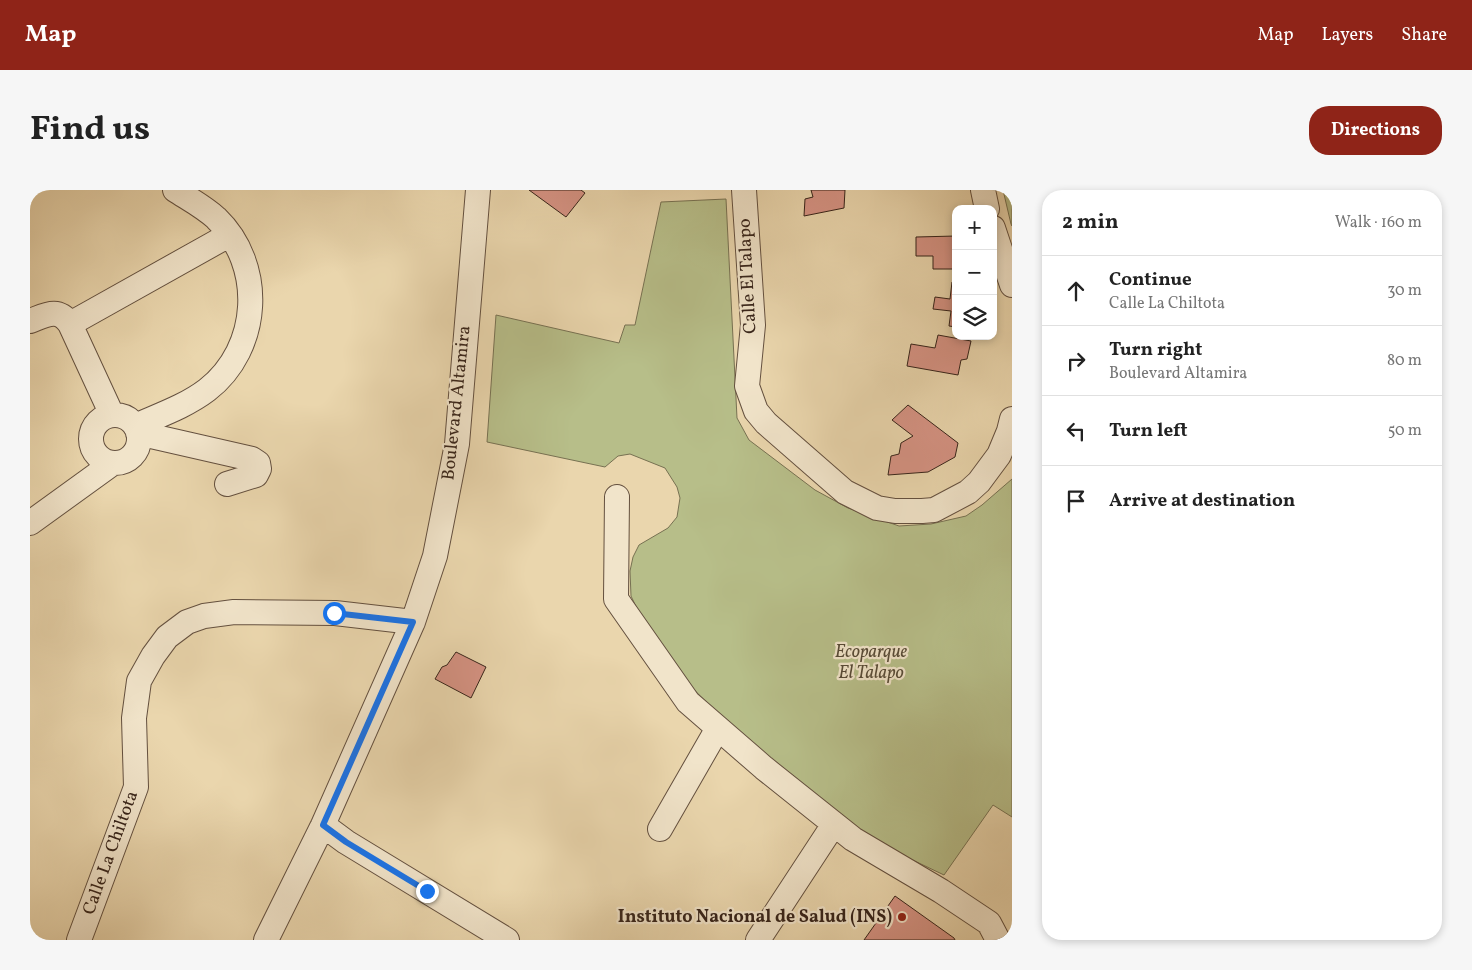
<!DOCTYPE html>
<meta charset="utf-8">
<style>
:root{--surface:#fff;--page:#f6f6f6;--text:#222;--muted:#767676;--line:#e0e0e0;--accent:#8f2418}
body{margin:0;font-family:Vollkorn,serif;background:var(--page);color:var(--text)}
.controls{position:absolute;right:15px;top:15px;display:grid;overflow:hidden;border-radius:10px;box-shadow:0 2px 8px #0003}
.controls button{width:45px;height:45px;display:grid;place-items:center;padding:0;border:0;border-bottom:1px solid var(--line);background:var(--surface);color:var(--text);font:25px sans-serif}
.stop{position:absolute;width:15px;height:15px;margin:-11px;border:4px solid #1a73e8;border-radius:50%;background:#fff}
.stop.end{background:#1a73e8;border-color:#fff;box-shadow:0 1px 5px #0008}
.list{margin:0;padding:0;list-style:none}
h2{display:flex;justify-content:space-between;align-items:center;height:65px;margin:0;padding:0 20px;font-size:21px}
h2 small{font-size:16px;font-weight:400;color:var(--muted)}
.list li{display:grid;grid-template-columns:32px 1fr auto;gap:15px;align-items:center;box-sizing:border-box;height:70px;padding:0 20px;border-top:1px solid var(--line)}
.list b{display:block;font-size:19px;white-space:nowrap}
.list p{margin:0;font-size:16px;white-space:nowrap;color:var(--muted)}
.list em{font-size:16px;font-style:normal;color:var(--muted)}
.icon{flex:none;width:28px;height:28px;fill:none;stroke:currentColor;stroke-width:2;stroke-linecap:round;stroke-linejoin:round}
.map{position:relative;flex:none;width:982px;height:750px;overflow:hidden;border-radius:20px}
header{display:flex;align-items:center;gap:30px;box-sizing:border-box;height:70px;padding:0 25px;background:var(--accent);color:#fff}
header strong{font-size:24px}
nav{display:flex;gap:28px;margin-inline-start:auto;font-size:18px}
.intro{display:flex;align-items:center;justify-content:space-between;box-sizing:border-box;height:120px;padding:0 30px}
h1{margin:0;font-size:35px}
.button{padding:12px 22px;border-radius:20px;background:var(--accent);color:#fff;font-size:18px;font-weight:700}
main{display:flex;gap:30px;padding:0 30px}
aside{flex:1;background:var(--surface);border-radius:20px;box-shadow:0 2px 8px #0003}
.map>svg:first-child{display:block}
.green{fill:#b7be89;stroke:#777152}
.building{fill:#d69384;stroke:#37241a}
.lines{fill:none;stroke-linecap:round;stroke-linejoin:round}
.minor-casing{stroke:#64503f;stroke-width:26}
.minor{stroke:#f1e4ca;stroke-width:24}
.route{stroke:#1a73e8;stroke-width:6}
.poi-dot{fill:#8f2418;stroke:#f1e4ca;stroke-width:2}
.labels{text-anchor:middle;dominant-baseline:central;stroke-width:4.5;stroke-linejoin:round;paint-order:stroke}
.street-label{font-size:18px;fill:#37241a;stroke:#f1e4ca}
.park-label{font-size:18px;font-style:italic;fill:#574a36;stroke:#f1e4ca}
.poi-label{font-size:18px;font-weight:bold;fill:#37241a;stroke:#f1e4ca;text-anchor:end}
</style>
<header>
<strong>Map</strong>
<nav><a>Map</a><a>Layers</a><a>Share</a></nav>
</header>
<div class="intro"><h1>Find us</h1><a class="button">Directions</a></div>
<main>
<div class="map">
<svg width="982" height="750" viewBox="0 0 982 750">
<rect width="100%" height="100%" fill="#ead6ad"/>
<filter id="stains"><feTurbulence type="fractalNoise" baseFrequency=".004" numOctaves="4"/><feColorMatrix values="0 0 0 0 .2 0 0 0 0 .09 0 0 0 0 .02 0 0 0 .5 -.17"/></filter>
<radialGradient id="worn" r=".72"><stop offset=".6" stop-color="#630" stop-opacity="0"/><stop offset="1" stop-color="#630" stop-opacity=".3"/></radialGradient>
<path class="green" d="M973,0H982V36L981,34Z
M696,9L707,228L719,250L785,300L818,318L869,336L901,334L936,326L952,315L982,289V627L963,615L914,685L849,654L818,637L680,516L644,479L611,427L601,406L600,381L603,367L609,355L638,338L647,327L650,308L647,297L635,278L600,264L588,266L575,277L457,252L466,125L589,153L595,135H605L631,12Z"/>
<path class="building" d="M499,0H551L555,3L536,27Z
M781,0H815L814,18L774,26L775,9L783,7Z
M926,46V79H903V66H886V47Z
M922,92L926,93V137L919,136L921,121L903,119L905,107L920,109Z
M908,145L941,151L937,169L931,170L928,185L877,176L881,154L905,158Z
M878,215L928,253L925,267L898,282L858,285L861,266L869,264L871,253L883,246L862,230Z
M426,462L456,477L441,508L405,489L412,477L417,475Z
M865,706L924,748L925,750H834Z"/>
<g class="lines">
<g class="minor-casing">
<path id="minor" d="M714,0L723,135L717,196L726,221L736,233L815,302L847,318L865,321H892L904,320L938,302L949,292L969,265L979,241L982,229
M953,0L957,19
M963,38L982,95
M0,131C16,125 28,117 40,134L82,225
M40,134L199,45
M61 249a24 24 0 1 1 48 0a24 24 0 1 1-48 0Z
M105,236C130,225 156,216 177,200C231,158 235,75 186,28C174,17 159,9 145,0
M108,243L222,269L228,273L229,279L226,285L197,294
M587,307L586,409L658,512L734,578L823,649L911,701L959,733L968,750
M0,333L83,273
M293,635L316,652L477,750
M630,639L688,538
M49,750L106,597L104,528L109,491L123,466L137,447L157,432L174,426L204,422L305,423L383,432
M236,750L293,635L383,432L405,366L427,254L448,0
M728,750L804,634"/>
</g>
<use href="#minor" class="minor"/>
</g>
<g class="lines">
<path class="route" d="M304,423L383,432L293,635L316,652L397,701"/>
</g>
<circle class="poi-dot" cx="872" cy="727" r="5"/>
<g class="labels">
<g class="street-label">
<text transform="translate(718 86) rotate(-93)">Calle El Talapo</text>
<text transform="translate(427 213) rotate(-84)">Boulevard Altamira</text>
<text transform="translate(81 663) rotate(-70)">Calle La Chiltota</text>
</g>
<g class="park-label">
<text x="841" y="462">Ecoparque<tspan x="841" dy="21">El Talapo</tspan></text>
</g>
<g class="poi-label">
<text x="862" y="727">Instituto Nacional de Salud (INS)</text>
</g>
</g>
<rect width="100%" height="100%" filter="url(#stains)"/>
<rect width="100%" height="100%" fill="url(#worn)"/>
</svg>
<div class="controls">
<button>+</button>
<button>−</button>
<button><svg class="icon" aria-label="layers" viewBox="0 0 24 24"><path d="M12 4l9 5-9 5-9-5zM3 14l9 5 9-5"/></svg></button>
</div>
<div class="stop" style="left:304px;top:423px"></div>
<div class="stop end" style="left:397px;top:701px"></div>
</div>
<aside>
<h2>2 min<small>Walk · 160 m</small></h2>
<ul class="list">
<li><svg class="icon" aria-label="ahead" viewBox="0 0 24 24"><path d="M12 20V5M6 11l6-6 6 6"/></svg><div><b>Continue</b><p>Calle La Chiltota</p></div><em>30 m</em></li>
<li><svg class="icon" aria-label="right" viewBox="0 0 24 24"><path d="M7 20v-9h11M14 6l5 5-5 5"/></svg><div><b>Turn right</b><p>Boulevard Altamira</p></div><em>80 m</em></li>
<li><svg class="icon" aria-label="left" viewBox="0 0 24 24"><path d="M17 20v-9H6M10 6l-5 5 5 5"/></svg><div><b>Turn left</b></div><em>50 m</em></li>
<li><svg class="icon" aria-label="arrive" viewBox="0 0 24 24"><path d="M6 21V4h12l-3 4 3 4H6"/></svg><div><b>Arrive at destination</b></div></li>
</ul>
</aside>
</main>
